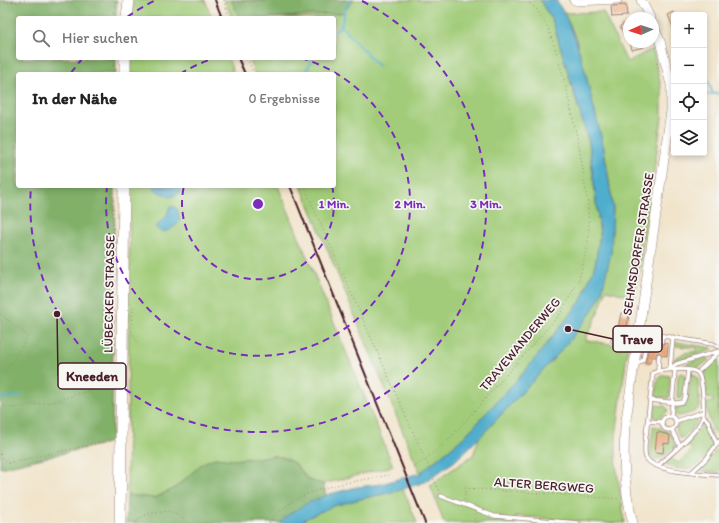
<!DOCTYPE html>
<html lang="de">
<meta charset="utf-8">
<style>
:root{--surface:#fff;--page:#f6f6f6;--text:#222;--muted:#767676;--line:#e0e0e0}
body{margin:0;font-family:Itim,sans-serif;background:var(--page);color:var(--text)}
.controls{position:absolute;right:12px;top:12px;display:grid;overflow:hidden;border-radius:4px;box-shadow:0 2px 6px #0003}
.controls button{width:36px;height:36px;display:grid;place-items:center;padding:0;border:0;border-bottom:1px solid var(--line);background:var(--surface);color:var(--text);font:20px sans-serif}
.compass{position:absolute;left:623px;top:12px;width:36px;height:36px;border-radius:50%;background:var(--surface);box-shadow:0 2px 6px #0003;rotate:267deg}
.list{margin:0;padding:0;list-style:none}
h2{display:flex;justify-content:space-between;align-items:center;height:52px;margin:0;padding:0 16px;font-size:17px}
h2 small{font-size:13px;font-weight:400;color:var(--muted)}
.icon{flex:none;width:22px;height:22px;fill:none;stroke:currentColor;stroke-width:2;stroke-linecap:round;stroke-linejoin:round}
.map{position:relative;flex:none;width:719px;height:523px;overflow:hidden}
.search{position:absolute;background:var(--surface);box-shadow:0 2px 6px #0003;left:16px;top:16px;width:320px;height:44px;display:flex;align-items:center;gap:10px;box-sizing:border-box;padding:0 14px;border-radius:4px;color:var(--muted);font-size:15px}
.panel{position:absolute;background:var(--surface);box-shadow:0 2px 6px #0003;left:16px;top:72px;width:320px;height:116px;border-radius:4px}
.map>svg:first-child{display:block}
.green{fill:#a2cc79;stroke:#767652}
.forest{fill:#81b069;stroke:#66684a}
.water{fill:#4fadcd;stroke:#4c667c}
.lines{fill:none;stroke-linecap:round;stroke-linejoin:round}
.stream{stroke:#4fadcd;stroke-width:2}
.building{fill:#eaa26f}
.service-casing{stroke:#9e827b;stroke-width:5}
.minor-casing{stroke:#9e827b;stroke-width:8}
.secondary-casing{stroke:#9e827b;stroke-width:10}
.primary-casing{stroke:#9e827b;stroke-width:12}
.path{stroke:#9e827b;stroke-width:1;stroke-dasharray:1 3;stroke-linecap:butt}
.service{stroke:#fff;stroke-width:3.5}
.minor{stroke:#fff;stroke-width:7}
.secondary{stroke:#fff;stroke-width:9}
.primary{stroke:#fff;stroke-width:11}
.rail{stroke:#4a1f2b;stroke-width:2}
.ring{fill:none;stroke:#7b2cbf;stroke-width:2;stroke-dasharray:7 5}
.labels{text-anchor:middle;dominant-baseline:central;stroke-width:3.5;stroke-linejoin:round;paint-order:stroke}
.street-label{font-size:13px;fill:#4a1f2b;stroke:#f6f6f2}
.centre{fill:#7b2cbf;stroke:#f6f6f2;stroke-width:2}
.ring-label{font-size:12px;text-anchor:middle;font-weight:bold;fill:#7b2cbf;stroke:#f6f6f2;stroke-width:3.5;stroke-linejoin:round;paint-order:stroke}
.leader{fill:none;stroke:#4a1f2b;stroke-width:1.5}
.callout-dot{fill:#4a1f2b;stroke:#f6f6f2;stroke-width:1.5}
.callout{fill:#f6f6f2;stroke:#4a1f2b;stroke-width:1.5}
.callout-label{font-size:14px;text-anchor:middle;font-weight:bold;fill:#4a1f2b}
</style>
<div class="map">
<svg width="719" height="523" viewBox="0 0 719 523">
<rect width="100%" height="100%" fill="#f6f6f2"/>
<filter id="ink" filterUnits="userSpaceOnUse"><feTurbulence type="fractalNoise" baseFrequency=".025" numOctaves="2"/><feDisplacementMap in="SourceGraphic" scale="8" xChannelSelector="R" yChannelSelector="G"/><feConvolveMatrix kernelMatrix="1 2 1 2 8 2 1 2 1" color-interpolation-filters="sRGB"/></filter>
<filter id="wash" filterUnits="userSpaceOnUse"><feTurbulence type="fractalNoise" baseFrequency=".012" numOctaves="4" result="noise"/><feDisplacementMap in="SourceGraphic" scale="16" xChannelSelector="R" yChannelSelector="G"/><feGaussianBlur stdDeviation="0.9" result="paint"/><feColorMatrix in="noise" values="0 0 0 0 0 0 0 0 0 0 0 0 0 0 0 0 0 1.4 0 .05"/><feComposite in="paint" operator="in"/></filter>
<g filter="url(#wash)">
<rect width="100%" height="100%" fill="#f1e4cb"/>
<path class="green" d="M133,0H205L212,18H132Z
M224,0H540L553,22L589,143L600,234L595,265L581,301L525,371L463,438L420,473L301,186H334V74H255L248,58H334V18H232Z
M603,12L627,62L653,49L662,92V118L635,297L606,290L597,316L585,340L628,347L616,436V465L625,523H605L515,516L517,523H444L430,485L473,455L479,438L559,353L611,253L613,207L604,149L576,38L564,13Z
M132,58H228L234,74H131Z
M130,186H278L393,466L323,484L308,480L296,464L283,457L275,456L231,460L215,458L203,463L175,488L155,498L127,495Z
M677,342L712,348V350L676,362L674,361V359L684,353L697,351V348L676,346L675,344Z
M705,358H709V360L699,367H684L688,363Z
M717,359H719L718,437C712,432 707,413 706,404L708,403L713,402V399L705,398V391H707L706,384H704C703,370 706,367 717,359Z
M680,373L684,374L685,378L682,398L679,399L677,398L678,376Z
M692,374L695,375L698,379L700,407C696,412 684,416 677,416L674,413L675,408L683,406L687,403L691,377Z
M663,375L670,376L669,398L656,397C656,389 655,380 663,375Z
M655,405L665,406L667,408L668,411L659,418H655L654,417V409Z
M694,417H697L698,419C694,427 688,433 682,438H680C670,424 683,421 694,417Z
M705,421C708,428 715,439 712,448C711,451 706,455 704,458C693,472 684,470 668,466L666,462L671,459L679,463L692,450L687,445Z
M653,426C660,426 663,431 670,433L673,437L675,447L662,458L656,459L650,456V452Z
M719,447V473L700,471V470Z
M403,489L417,523H300C329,499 369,500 403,489Z"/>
<path class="forest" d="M0,0H117L116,18H18V58H116V74H18V186H115L112,442L0,468Z
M231,0L266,1L271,0H354L343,13L271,18H240Z
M275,456C294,459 298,467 308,480L323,484L326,495C309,503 293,510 280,523H126L127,495L155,498L175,488L203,463L215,458L231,460Z"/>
<path class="water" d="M540,0H556L564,13L575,38L584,67L604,149L613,207L611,253L601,296L586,320L559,353L479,438L455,461L425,482L394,492L373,496L333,506L305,519L300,523H280L288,515L306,504L326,495L357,487L381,484L420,473L463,438L525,371L581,301L595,265L600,234L589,143L553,22Z
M151,186H177L180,189L179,194L170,197L157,191Z
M173,206L177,209L180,220C175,227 165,237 156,228L157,225L167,216L169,208Z"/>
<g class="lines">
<path class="stream" d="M341,26L378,66
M334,32L341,26L346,7L351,0
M704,70L713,94
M305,74L312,58
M704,95L719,93
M0,398L21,396"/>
</g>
<g id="blocks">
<path class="building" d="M626,5L627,16L612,17L611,6Z
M674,12V30L668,15Z
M629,22V34L624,36L620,26Z
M630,42H643L644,47L632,50Z
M621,313L629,315L625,338L615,337L617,329H618Z
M651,341L658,342V345L660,346L663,345L664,343L668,344L667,356L662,355L661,353L658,352L656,354V357H651L650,363H645L648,351H650Z
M657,432L670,435L669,444L664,443L663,453L655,452Z"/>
</g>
</g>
<g filter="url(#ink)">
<use href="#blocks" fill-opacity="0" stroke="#9e827b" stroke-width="1"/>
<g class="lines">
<g class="service-casing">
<path id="service" d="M639,332L713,344L719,347
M613,341L636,346
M661,343L662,336
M636,365L643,360L648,333
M670,369L676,364L719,351
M670,369L673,337
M700,370L719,352
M658,371L659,355
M650,400L677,403L683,402L685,397L688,370
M662 423a7 7 0 1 1 14 0a7 7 0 1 1-14 0Z
M671,416L675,370
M703,416L708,421L717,445
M648,421L662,422
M676,421L703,412
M672,430L680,446
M658,466C670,454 695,435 702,419C705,412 703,379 698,373C692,367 661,369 653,373L645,444C645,449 644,455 647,459C655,472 704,474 719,475
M692,472L706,459L719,441
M441,496L494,516L578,523"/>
</g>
<g class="minor-casing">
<path id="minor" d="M573,0L577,2L618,0"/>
</g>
<g class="secondary-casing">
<path id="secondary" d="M641,0L650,18
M633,523C624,490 623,461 625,427L671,111V85L660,41L653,25"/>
</g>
<g class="primary-casing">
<path id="primary" d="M127,18L129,0
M125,74V58
M120,523L124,186"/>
</g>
<path class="path" d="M224,0L229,18
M0,3L28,0
M113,18L116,0
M247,58L254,74
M657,63L660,75
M113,74V58
M304,186L439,491
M131,304L133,305L132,332L137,342
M0,314L28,336L16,357L0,375
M113,353V186
M0,406L15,408L42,403L53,402L100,387L112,385
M0,454L8,463L112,440
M413,468L445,444L560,314L579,280L588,244L589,225L588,206L580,151L566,86L555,48L548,28L537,10L527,0
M465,500V488L620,499
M475,514V523
M136,523L140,518L148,514L168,511L180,516L189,523
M269,523C294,487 349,483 389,475"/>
<use href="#service" class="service"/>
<use href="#minor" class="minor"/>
<use href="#secondary" class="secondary"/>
<use href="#primary" class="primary"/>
<path class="rail" d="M215,0L222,18
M238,58L245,74
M290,186L425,523"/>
</g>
</g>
<g class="ring">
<path d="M332 186A76 76 0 1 1 184 186"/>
<path d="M180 74A152 152 0 0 1 215 58M301 58A152 152 0 1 1 107 187"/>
<path d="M71 73A228 228 0 0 1 82 59M127 17A228 228 0 0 1 154 1M362 1A228 228 0 1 1 31 186"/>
</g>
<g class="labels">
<g class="street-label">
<text transform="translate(638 244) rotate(-81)">SEHMSDORFER STRASSE</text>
<text transform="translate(109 294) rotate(-89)">LÜBECKER STRASSE</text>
<text transform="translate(520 344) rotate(-50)">TRAVEWANDERWEG</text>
<text transform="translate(544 485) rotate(4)">ALTER BERGWEG</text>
</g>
</g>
<circle cx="258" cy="204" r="6" class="centre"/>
<g class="ring-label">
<text x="334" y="208">1 Min.</text>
<text x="410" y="208">2 Min.</text>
<text x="486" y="208">3 Min.</text>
</g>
<path class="leader" d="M568 329L613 339M57 314L58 376"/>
<g class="callout-dot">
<circle cx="568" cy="329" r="4"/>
<circle cx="57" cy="314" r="4"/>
</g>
<g class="callout">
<rect x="613" y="326" width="49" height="26" rx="4"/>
<rect x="58" y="363" width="68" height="26" rx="4"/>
</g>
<g class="callout-label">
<text x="637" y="344">Trave</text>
<text x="92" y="381">Kneeden</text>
</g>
</svg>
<div class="controls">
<button>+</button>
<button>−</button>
<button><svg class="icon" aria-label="locate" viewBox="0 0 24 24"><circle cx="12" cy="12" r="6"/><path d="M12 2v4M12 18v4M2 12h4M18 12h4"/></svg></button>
<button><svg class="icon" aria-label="layers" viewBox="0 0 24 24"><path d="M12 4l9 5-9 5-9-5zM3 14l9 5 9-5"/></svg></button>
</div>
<svg class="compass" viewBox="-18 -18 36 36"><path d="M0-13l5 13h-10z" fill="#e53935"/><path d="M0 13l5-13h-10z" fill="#767676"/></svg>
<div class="search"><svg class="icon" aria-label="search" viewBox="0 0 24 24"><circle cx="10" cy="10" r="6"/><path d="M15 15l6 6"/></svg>Hier suchen</div>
<section class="panel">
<h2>In der Nähe<small>0 Ergebnisse</small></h2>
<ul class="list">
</ul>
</section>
</div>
